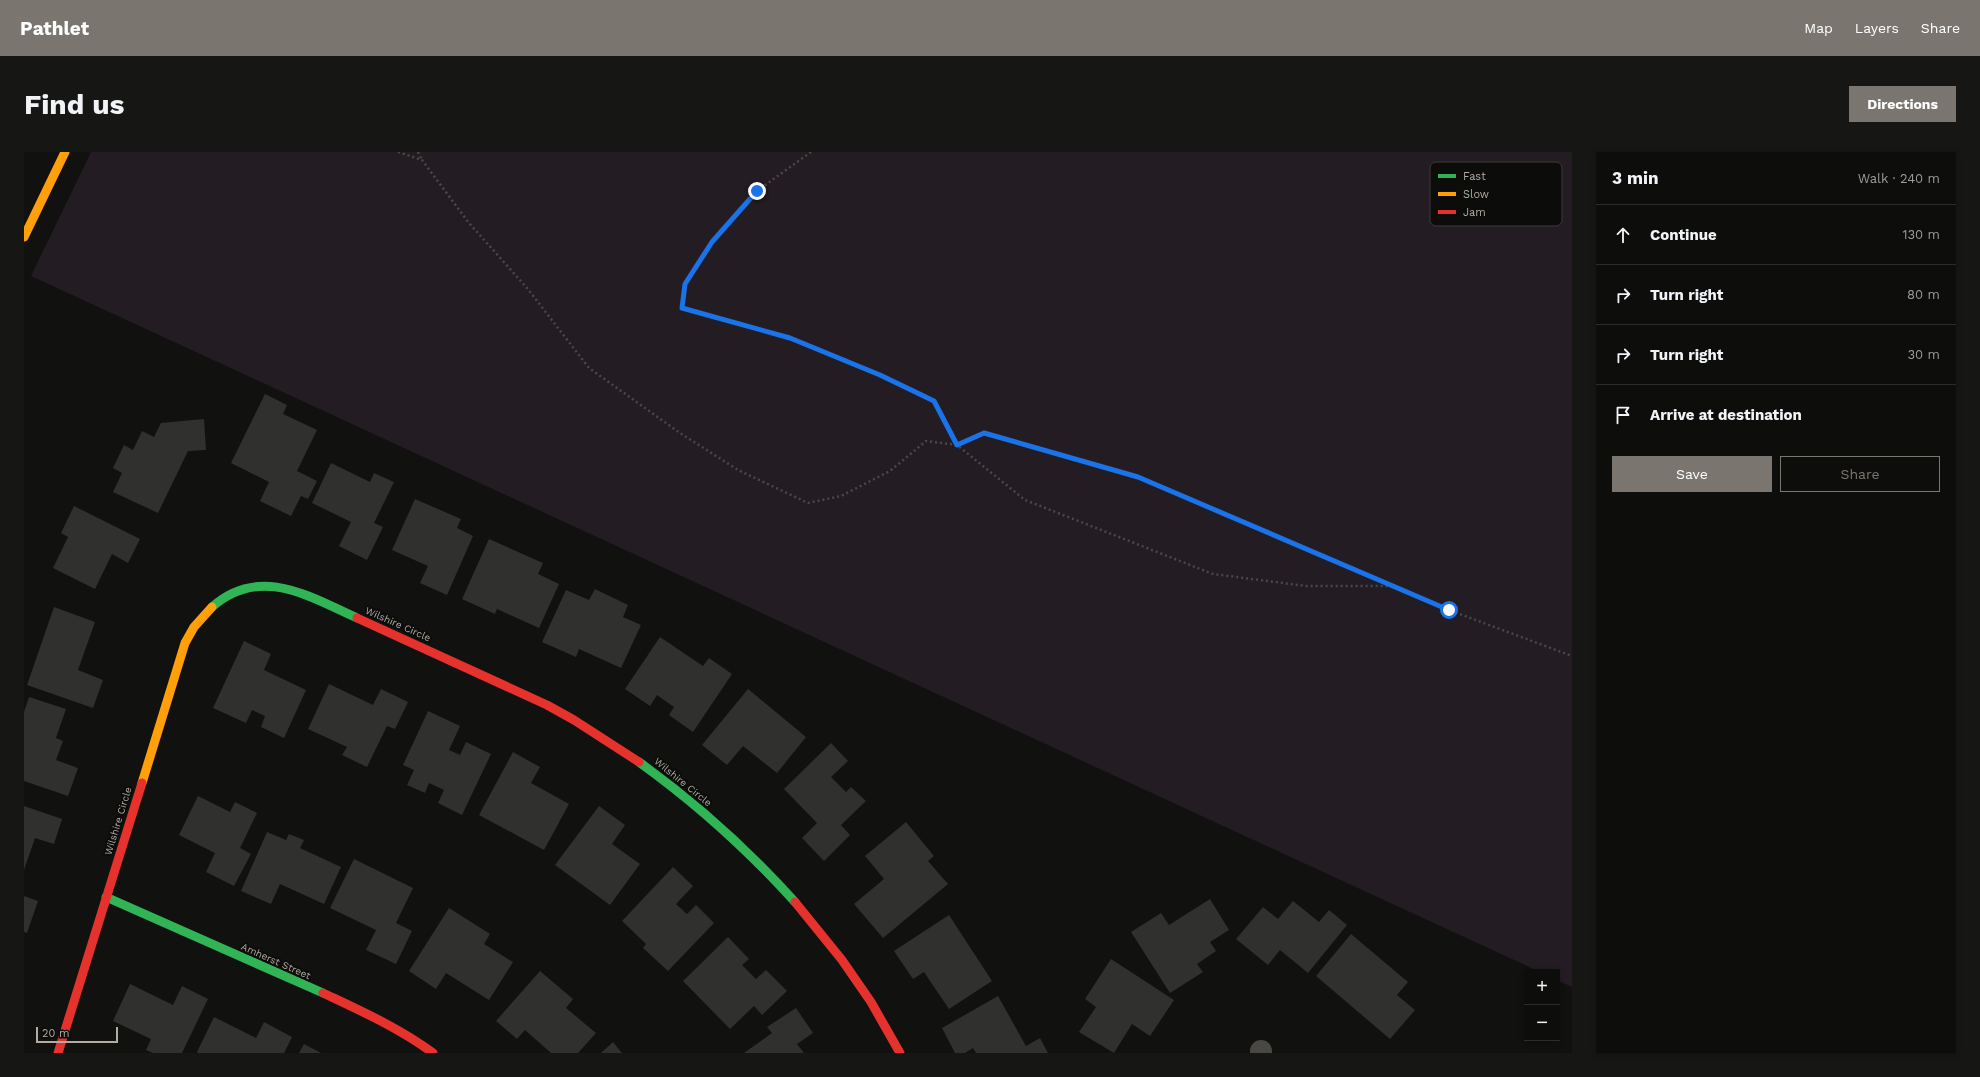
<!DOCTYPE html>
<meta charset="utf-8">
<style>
:root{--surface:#0d0d0c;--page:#161615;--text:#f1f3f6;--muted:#9a9c9d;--line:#2d2d2d;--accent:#7a766f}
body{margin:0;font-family:"Work Sans",sans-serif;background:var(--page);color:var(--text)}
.controls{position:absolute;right:12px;bottom:12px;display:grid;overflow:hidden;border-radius:0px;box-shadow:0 2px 6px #0003}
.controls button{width:36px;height:36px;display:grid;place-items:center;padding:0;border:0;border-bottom:1px solid var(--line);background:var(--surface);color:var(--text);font:20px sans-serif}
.scale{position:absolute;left:12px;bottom:10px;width:82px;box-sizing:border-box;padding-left:4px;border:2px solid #b2aca2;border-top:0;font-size:11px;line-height:14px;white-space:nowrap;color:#b2aca2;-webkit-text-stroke:3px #0c0c0b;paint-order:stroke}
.stop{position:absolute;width:12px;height:12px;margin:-9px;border:3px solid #1a73e8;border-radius:50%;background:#fff}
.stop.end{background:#1a73e8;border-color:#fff;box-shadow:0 1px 4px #0008}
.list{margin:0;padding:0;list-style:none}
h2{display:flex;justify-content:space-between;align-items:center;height:52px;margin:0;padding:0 16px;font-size:17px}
h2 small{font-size:13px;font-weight:400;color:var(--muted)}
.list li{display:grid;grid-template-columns:26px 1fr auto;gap:12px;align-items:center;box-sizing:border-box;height:60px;padding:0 16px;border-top:1px solid var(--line)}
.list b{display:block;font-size:15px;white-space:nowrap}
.list em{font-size:13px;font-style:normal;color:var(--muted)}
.actions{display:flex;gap:8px;padding:12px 16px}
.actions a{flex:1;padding:9px 0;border:1px solid var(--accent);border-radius:0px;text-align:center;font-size:14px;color:var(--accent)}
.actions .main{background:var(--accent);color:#fff}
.icon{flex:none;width:22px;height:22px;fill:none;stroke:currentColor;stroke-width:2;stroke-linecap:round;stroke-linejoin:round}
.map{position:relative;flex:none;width:1548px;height:901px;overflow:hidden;border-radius:0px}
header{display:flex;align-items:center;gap:24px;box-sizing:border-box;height:56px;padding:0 20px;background:var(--accent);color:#fff}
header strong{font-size:19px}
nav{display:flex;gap:22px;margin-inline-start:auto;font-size:14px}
.intro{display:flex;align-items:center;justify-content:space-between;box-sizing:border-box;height:96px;padding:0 24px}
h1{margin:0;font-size:28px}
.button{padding:10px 18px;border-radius:0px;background:var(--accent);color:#fff;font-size:14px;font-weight:700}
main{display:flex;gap:24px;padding:0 24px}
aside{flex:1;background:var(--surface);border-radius:0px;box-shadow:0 2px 6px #0003}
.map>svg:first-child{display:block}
.green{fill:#231c22}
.building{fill:#30302e}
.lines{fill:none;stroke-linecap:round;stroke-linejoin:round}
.path{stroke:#4b4946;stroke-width:2.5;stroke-dasharray:2 3;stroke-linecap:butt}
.street{stroke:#494845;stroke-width:22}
.fast{stroke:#30b455;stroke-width:9}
.slow{stroke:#ff9f0a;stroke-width:9}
.jam{stroke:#e5322d;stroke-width:9}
.route{stroke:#1a73e8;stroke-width:5}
.labels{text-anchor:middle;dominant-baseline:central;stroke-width:4;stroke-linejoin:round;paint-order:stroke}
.street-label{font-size:10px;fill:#b2aca2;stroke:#0c0c0b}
.key{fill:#0c0c0b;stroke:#3e3c38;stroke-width:1}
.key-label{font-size:11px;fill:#b2aca2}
</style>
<header>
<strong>Pathlet</strong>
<nav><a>Map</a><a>Layers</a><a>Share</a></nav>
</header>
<div class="intro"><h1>Find us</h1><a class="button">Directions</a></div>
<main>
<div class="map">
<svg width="1548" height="901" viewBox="0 0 1548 901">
<rect width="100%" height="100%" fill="#111110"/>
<path class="green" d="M67,0H1548V835L1533,828V820H1516L7,124Z"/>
<path class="building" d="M241,242L263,253L259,262L293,278L273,319L293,329L284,347L277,344L267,364L236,349L245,330L207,311Z
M180,267L182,298L164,299L134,361L89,340L98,321L89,316L100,293L109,298L118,279L130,285L137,271Z
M307,311L346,330L350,321L370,330L350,371L359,375L343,408L315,394L327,370L288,351Z
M391,347L437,367L433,376L449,384L423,443L396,431L404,414L368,398Z
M50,354L116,387L104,411L88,402L71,437L29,416L44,385L37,381Z
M465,387L519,411L514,422L535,432L515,476L473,457L471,462L438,447Z
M571,437L604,453L599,465L617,473L597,516L555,497L552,505L518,490L542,438L565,448Z
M30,455L71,470L54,518L79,528L69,556L3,533Z
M636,485L679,514L685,506L708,522L669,580L645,563L650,555L633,543L626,554L601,537Z
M220,489L247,502L240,518L282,538L260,586L237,575L241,564L228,558L222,571L189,556Z
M305,532L349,553L357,537L384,550L371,577L363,574L343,615L318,603L323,595L284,577Z
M724,537L782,585L753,621L719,594L703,613L678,593Z
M5,545L42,557L32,586L39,589L32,608L54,616L44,644L0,629V560Z
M404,559L436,574L425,598L436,603L442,590L467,602L438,663L414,651L420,638L405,631L401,641L383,633L390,618L379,613Z
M807,591L824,609L807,625L822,640L827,635L842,649L817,673L826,683L800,709L778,686L793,671L760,637Z
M489,600L516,615L507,631L545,652L520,698L455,663Z
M174,644L206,660L211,650L233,661L216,696L227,702L210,734L182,720L191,701L155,683Z
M0,654L38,667L30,692L11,686L0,718Z
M575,654L601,673L588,692L616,712L586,753L531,713Z
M882,670L910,704L904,709L924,732L859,786L830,752L860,727L841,704Z
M243,680L262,688L265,682L280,688L276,696L317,715L300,752L256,732L247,752L217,739Z
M330,707L389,736L372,771L388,779L372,812L342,798L352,778L306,756Z
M649,715L669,734L652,752L663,762L672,753L690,771L644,819L619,796L622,792L598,769Z
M0,744L14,749L3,781L0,780Z
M1186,747L1205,778L1186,790L1192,799L1173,812L1179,820L1146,841L1107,780L1137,761L1145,773Z
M1269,749L1295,770L1305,758L1323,773L1284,821L1256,798L1244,813L1212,787L1239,755L1254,767Z
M425,756L466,782L460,792L489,810L465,848L422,821L412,837L385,819Z
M925,763L968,829L925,857L900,820L889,827L870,799Z
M1327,782L1384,830L1373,843L1391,858L1366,887L1292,824Z
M704,785L725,807L718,813L732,827L742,818L763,839L738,863L730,854L706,877L659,829Z
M1087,807L1150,848L1126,884L1108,872L1090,901L1055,880L1072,855L1061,847Z
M516,819L549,847L542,856L572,881L554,901H527L501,878L493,887L472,869Z
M106,832L149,853L158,834L184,847L158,901H129L122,898L127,887L89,869Z
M974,844L1002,894L1016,886L1024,901H952L949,896L941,901H931L918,876Z
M772,856L789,881L773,892L780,901H720L748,881L743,875Z
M190,865L232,886L240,870L268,885L260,901H174L173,900Z
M589,890L598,901H577Z
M280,892L297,901H275Z"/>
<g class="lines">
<path class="path" d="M374,0L398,8L445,71L503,136L565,216L656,281L714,318L784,351L817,344L866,319L902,289L933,293L1001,348L1189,422L1282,434H1368L1425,458L1548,504
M394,0L398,8
M787,0L733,39L688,90L661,132L658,156L766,186L856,223L910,249L933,293L960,281L1114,325L1367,433"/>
<path class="street" d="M1237,899V901"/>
<path class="fast" d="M188,455C235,413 285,444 333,466
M615,610C672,651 724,698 771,750
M82,745L299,841"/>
<path class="slow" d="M0,85L41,0
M118,631L161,491L170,475L188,455"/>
<path class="jam" d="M333,466L523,553L550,568L615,610
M771,750L818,808L847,850L876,901
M299,841C337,859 375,876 409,901
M34,901L118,631"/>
</g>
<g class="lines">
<path class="route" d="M733,39L688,90L661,132L658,156L766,186L856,223L910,249L933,293L960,281L1114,325L1425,458"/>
</g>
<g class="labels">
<g class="street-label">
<text transform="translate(374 472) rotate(24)">Wilshire Circle</text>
<text transform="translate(659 630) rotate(39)">Wilshire Circle</text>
<text transform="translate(94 669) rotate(-73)">Wilshire Circle</text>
<text transform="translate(252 809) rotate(24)">Amherst Street</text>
</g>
</g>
<rect x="1406" y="10" width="132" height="64" rx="6" class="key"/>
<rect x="1414" y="22" width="18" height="4" fill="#30b455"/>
<rect x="1414" y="40" width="18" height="4" fill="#ff9f0a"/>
<rect x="1414" y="58" width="18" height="4" fill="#e5322d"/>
<g class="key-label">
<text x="1439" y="28">Fast</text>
<text x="1439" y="46">Slow</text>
<text x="1439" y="64">Jam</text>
</g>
</svg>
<div class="controls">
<button>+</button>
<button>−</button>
</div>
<div class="scale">20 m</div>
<div class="stop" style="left:1425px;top:458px"></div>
<div class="stop end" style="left:733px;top:39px"></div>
</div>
<aside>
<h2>3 min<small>Walk · 240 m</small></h2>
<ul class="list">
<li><svg class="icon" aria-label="ahead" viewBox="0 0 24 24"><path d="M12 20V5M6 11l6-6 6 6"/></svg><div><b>Continue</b></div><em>130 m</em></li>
<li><svg class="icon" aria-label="right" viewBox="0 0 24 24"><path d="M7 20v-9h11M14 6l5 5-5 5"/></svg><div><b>Turn right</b></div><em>80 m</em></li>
<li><svg class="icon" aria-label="right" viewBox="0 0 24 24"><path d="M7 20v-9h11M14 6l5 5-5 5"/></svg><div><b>Turn right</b></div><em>30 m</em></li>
<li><svg class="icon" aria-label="arrive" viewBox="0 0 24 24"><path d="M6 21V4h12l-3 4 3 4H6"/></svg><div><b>Arrive at destination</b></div></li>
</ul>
<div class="actions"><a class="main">Save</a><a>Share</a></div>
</aside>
</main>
